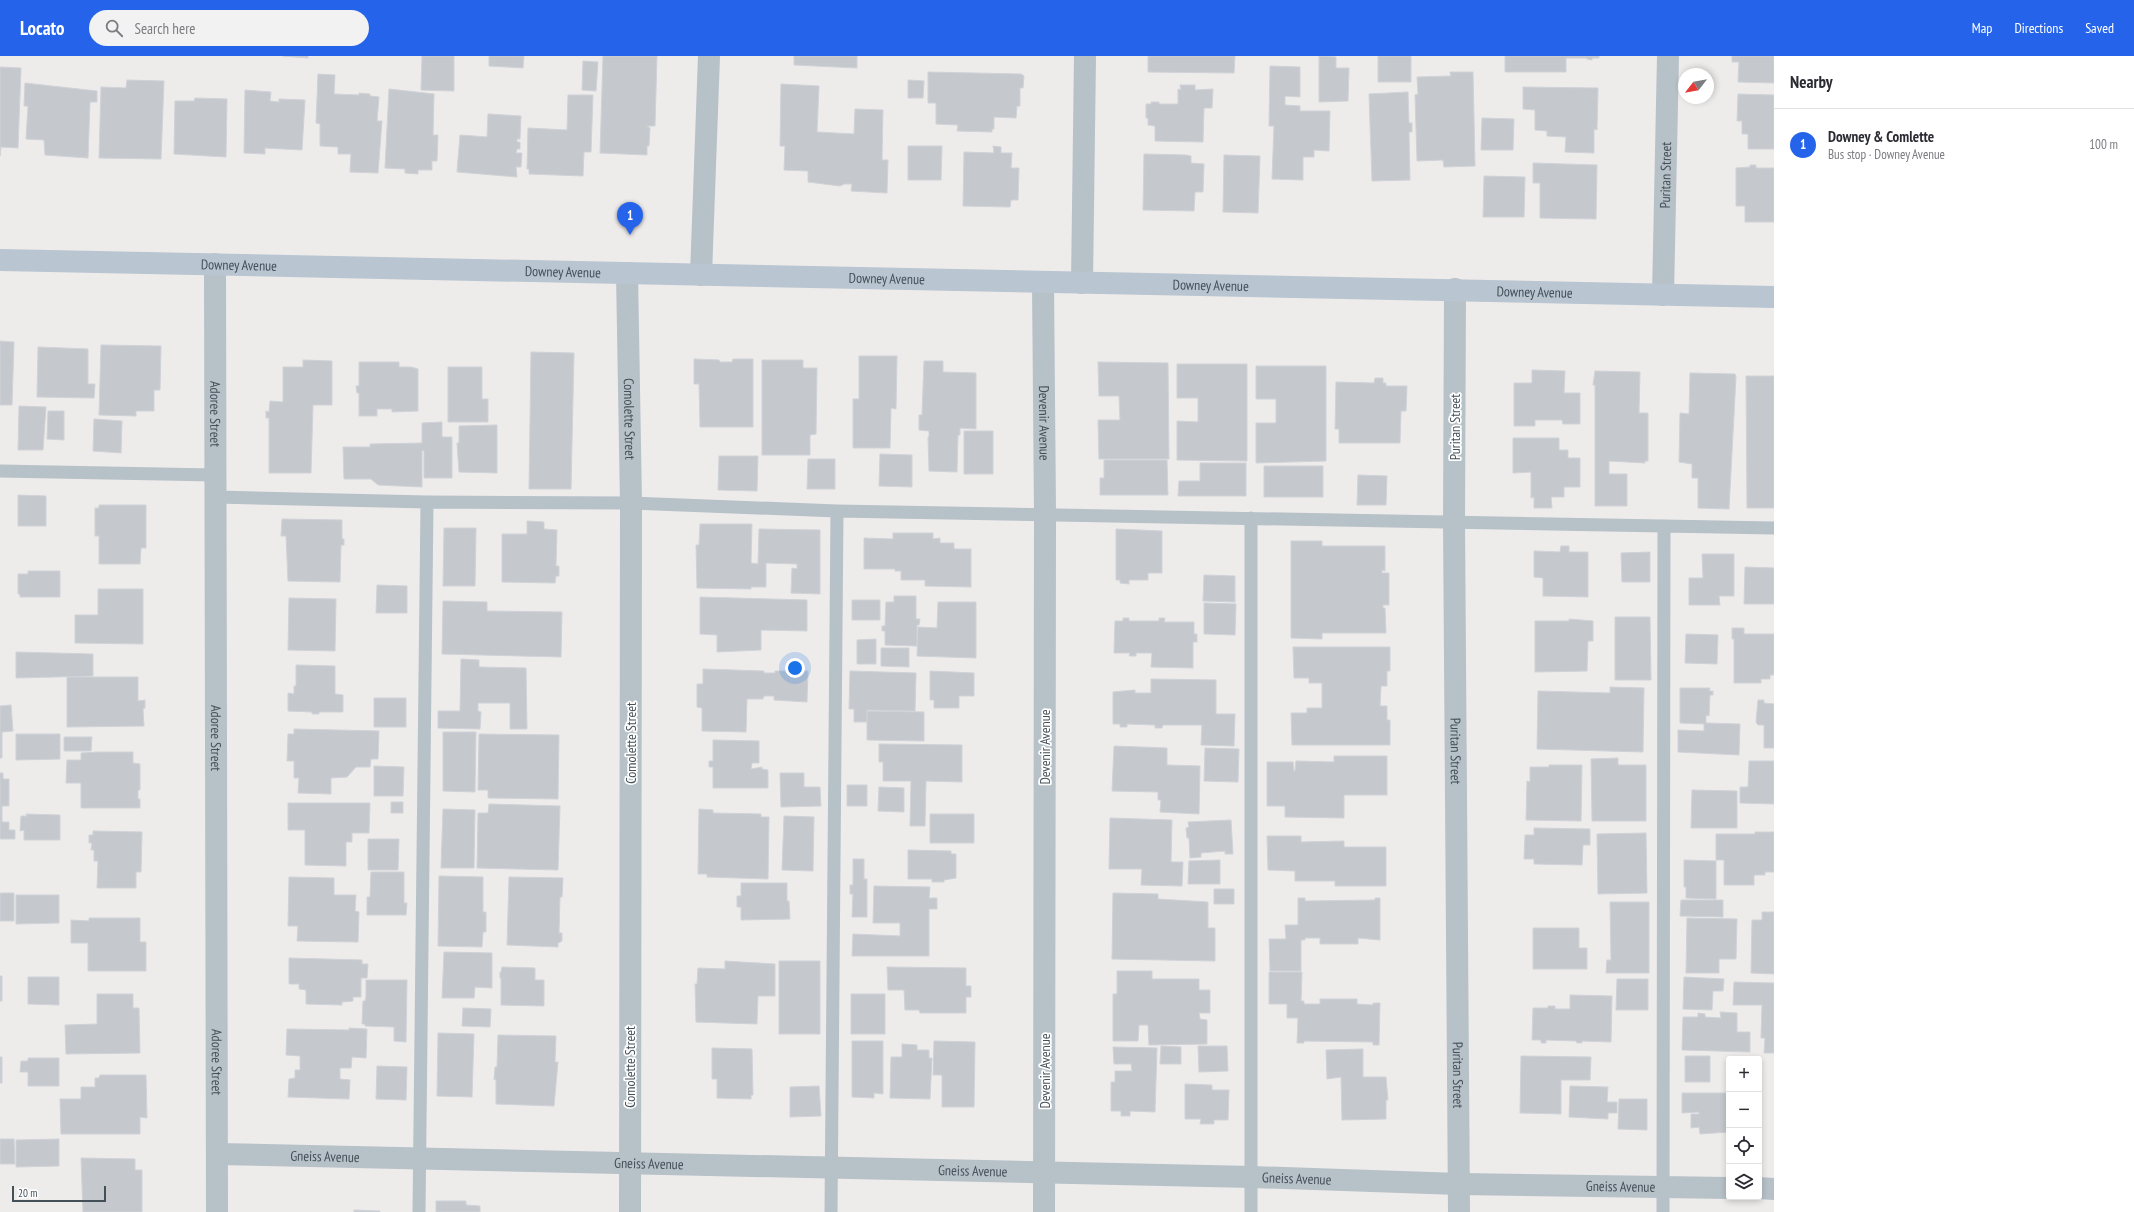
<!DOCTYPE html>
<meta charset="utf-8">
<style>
:root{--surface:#fff;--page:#f2f2f3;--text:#2b2b33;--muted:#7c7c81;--line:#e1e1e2;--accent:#2563eb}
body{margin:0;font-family:"PT Sans Narrow",sans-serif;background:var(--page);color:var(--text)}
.controls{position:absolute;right:12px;bottom:12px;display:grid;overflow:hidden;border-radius:4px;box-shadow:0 2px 6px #0003}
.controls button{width:36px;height:36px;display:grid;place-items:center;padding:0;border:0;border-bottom:1px solid var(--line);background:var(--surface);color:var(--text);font:20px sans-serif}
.compass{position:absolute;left:1678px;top:12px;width:36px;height:36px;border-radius:50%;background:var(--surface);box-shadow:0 2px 6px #0003;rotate:239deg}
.scale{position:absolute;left:12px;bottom:10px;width:94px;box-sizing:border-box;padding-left:4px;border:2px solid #445058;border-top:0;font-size:11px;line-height:14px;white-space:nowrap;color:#445058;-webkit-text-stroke:3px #fff;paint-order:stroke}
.you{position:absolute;left:795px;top:612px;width:14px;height:14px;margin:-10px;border:3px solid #fff;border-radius:50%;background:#1a73e8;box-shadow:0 0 0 6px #1a73e833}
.badge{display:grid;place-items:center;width:26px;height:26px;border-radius:50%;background:var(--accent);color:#fff;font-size:13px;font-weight:700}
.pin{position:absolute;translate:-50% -33px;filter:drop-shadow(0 1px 2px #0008)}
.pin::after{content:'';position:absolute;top:21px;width:14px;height:12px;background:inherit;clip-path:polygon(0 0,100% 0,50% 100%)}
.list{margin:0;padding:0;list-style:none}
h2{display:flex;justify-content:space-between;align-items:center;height:52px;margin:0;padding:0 16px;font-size:17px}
h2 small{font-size:13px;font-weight:400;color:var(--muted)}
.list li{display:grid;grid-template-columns:26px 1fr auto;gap:12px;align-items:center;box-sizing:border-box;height:72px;padding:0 16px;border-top:1px solid var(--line)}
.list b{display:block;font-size:15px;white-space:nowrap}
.list p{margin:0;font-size:13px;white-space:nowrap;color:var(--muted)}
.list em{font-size:13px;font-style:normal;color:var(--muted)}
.icon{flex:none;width:22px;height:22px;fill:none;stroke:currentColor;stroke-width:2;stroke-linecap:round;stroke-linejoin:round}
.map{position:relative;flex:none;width:1774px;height:1156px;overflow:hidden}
header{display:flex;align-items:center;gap:24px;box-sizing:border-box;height:56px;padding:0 20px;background:var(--accent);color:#fff}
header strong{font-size:19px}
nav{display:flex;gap:22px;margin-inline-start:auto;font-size:14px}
.search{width:280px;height:36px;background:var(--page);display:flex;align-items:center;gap:10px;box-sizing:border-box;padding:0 14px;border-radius:22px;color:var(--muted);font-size:15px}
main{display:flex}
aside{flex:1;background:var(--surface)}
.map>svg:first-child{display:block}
.building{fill:#c5c9ce;stroke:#cfd2d7}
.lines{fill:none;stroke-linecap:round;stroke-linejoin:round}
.lane{stroke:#b7c1c8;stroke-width:13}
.street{stroke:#b7c1c8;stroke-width:22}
.secondary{stroke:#b9c5d0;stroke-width:22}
.labels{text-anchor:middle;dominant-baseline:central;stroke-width:3.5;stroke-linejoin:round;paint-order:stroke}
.street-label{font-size:14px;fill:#445058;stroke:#fff}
</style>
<header>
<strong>Locato</strong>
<div class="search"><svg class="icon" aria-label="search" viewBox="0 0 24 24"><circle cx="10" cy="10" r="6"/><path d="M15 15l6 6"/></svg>Search here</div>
<nav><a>Map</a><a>Directions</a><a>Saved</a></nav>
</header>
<main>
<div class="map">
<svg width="1774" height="1156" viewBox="0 0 1774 1156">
<rect width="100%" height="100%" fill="#eeebeb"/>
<path class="building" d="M283,0H308V2Z
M422,0H454V35L421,34Z
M489,0H524L523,12L489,10Z
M603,0H657L655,70H647L650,72L649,90H647V99L600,97Z
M794,0H857V12L794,9Z
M1148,0H1235L1234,17L1148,16Z
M1319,0L1336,1V12H1349L1348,45L1319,46Z
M1378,0H1411V26H1378Z
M1505,0H1599V2H1592V4L1587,3V2H1566V16H1505Z
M1732,0H1774V27L1738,26L1739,6H1732Z
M583,5L598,6L596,35L582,34Z
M1270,10L1300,11V41L1285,40V49L1300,50V55H1330L1329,95L1314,94V101H1303V124L1272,123L1274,70H1269Z
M0,11L21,12L18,92L1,91L0,100Z
M928,16L1021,18L1024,20L1023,32H1020V50H1017L1016,62L994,61V73H992V76L957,75L958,69L936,68V47H928Z
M1450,16H1473L1475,110L1444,111L1443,104L1417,105L1415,39L1418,38L1417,21L1451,20Z
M318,18L335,19L334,38L359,39V37L370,38V40L379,41L377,65H382L378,117L350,116L351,98H338V91L320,90V68L316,67Z
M127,24L164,25L161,103L99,102L101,31L126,32Z
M908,24L924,25L923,42H908Z
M25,27L97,35V46H90L88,102L45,99L44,84L26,83L28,50H24Z
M781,28L819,30L817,76L854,78L855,53L883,54L882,104H888L887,137L851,135L852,128H844L840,130L808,126V115L784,114L785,90H780Z
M1180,29H1195V34L1213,33L1212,52H1204L1203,86L1155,85V70L1148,69V62H1146V48H1151V46H1159V48H1178V33L1181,34Z
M1523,31L1598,32L1597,74L1594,73V97L1565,96L1566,81L1547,80V75L1535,74V54L1523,53Z
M389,33L434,38L433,79H438L437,105H432V114H418V118L405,117V113L385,112Z
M245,34L271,36L270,45L279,46V43L305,44L302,94L265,92V98L244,97Z
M1408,36L1409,67H1412V76H1409L1410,124L1372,125L1369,38Z
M1738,38L1774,39V93H1748V78H1742V65H1737Z
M568,39H593L591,96H584L583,120L529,118V113H527L528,72L567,74Z
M195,42L227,43L226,101L174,98L175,45H194Z
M488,58L521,60L520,83H517V86H520V93H517L516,97H522L521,111H516L517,121L457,116L460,79L487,81Z
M1482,62L1514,63L1513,94H1481Z
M908,90H942L941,124H908Z
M993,90L1001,91V97H1012L1011,112H1019L1018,144H1011L1010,151L963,150L964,96L994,97Z
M1144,98L1186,99L1191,100V107L1204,108L1203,136H1195L1194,155L1143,154Z
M1224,99L1260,100L1258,157L1223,156Z
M1533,107L1597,109L1596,163L1540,162V127H1533Z
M1750,109H1756V112H1774V166H1745V150H1736V112L1750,111Z
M1484,120L1525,121L1524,161H1483Z
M0,285L14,286L12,349H0Z
M101,289L161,290L160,334H154V355H136V360L99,359Z
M38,291L88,293V328H95L94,342L37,341Z
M531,296L574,297L571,433H529Z
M859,300H897L896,353L891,352L890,392H853V343H859Z
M694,303L719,304L720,306H732L733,303H753V371H700L699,328H694Z
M303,304L332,305V349H313L311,417H269V362H266V355L269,356L270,345L283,346V311H303Z
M762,304H803V312H817L816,378L810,379V399H762Z
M924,305H943V316L976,317V373L960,372V379H958L957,416L929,415L928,381H929V375L919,374V359H922Z
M359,306H399V311H411L418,313V355L392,356V353H377V360H359V337H357L356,330H359Z
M1098,306L1168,307L1169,403H1099L1098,364H1120L1119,340H1099Z
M1177,308H1247V405L1177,404V365L1198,366V342H1177Z
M1256,310H1326V405L1256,407V367H1276V343H1256Z
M448,311H482V343H488V366H448Z
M1532,314L1565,315L1564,337H1580V368H1563L1562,364H1535V370H1514V327H1532Z
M1595,315L1640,316L1639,357H1648V405H1645V407L1609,405V418H1627V450H1595V329H1593Z
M1690,317L1735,318L1736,321L1729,453L1698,452V422H1692V408L1679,406L1680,357L1689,358Z
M1746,320H1774V452H1747Z
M1375,322H1383V327H1386V330H1407L1406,355H1401L1400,387H1339V373H1335L1336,326L1374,327Z
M19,350L46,351L43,394H18Z
M48,355H64V384L47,383Z
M94,363L122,365L121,397L93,395Z
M442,366V381H452V422H424V394L422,395V431L378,429L371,423H344L343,391H370V388L422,387V367Z
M497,369V417L459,416L457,387H459V370Z
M964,375H993V418H964Z
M1513,382H1559V394H1568V402H1580V431H1564V441H1551L1552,452H1534V441L1531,442V416L1513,417Z
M880,398L912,399V431L879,430Z
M719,400H758L757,435L718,434Z
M808,403H835V433H807Z
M1104,404H1167L1168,439H1100V422H1104Z
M1200,407H1246V440H1178L1179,425H1200Z
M1264,410H1323V441H1264Z
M1358,419L1387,420L1386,449H1357Z
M18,439L46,440V470H18Z
M99,449H146V492H141L140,508H99V480H95V452H99Z
M282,463L342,464V483H344V489H341L340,526L288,525L286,480H281Z
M527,465L544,466V473L557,474L556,510H559V520H556L555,527L502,526V478H527Z
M700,468H752L751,507L758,508L759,473L820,474V538L791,537L792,512L797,513V508L766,507V531H751V533L697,532L696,489H699Z
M444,472H476L475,530H443Z
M1116,473L1162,475V517H1148V524H1129V528L1120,527V524H1116Z
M893,477H933V483L940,482V487H954V493H971V531L925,530V524H901V515H895V513H864V482L893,483Z
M1291,485H1322V490H1385V515L1382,514V517H1389V549H1383V552H1385L1386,577H1322V583L1291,582Z
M1561,490H1569V496H1588V541L1543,540V522L1534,521V495L1560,496Z
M1650,496V526H1622L1621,497Z
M1702,498H1734V540H1719L1720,549H1689V522H1703Z
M1745,511L1774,512V548H1744Z
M28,515H60V541H20V538H18V518H28Z
M1204,519L1235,520V546L1203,545Z
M377,529L407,530V557H376Z
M98,533H143V588L75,587V559H98Z
M894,540H916V563H920L919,569H917V590L885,589V575H882V570H885L886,546H894Z
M700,541L807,544V575L761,574V594L717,596V579L700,578Z
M289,542L336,543L335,595L288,594Z
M852,544H880V564H852Z
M443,545L487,546V555L562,556L561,601L442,598Z
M938,546H976V602L917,600L918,571L937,572Z
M1204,547L1236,548L1235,579L1204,578Z
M1615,561H1650L1651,624H1615Z
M1123,562H1129V565H1159V562H1165L1164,566H1194V578H1197V586H1193V612L1151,611L1152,597H1136V600H1129L1130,597H1114L1115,565H1123Z
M1569,563L1593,565V585H1588L1587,615L1535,616V565H1569Z
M1732,572H1744V578H1774V619H1770V623H1761V627H1734V583H1732Z
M1686,578L1718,579L1717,608L1685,607Z
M876,583V608H857V584Z
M1293,591H1390V615H1387V630H1381L1380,650H1387V664H1390V689H1292L1291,657H1307V652H1322V627H1309V622H1294Z
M881,592H909V611L881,610Z
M16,596L93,598V620L16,622Z
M461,603L479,604V611L526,612L527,673H510V647H478V655L481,656L480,673L438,672V655H460Z
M296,609L335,610V638L343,639V656H319V658H312V656L288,655V637L294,638V630H296Z
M703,613L764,615V617H775V615H808L807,646L774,644V640H764L763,643H747L746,676L702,675V652L697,651V628H703Z
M850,615L916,617L915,655L867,654V666H854V653H849Z
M930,615L974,617V640H959V652H934V644H930Z
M67,621H138V645L145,644V652L143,653L144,670L67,671Z
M1151,623L1216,624V658H1235L1234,690L1201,689L1202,669H1163L1162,672H1155V669L1127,668V671H1120V668H1113V636L1135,634V637H1151Z
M1610,631L1644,632L1643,696L1537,693L1538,635L1610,637Z
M1680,632H1710L1709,635H1713V639H1710L1709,660L1706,659V667L1740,668L1739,699L1678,696V674L1704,675V668L1680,667Z
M374,642H406V671H374Z
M1758,644H1764V647L1774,648V692H1764V669H1758L1756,666Z
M11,649L13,675L2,676V702H0V650Z
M867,655L924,656V685L867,684Z
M294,673L379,675L378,703H371L370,711H356L347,721L331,722V738L298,737L299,722H294V705H287L288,678H294Z
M443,676H476L475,736L443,735Z
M16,678H60V703L16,704Z
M479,678L559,679L558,743L488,742V734H478Z
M64,681H92L91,695H64Z
M713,684L759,685V707H752L751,713L762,711V713L768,714V732H713V711H709V705H713Z
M879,688L962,689V726L926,725L925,770H910L911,725H883V706H879Z
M1114,690L1167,692V709L1200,710L1199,758L1160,756L1161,744H1158V736L1112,735Z
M1205,692L1239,693L1238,726L1204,725Z
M98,696H133V707L140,708V734H138V743H140V752H81V727H66L67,704H81V697Z
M1334,700H1387V739H1344V762L1285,761V750H1267V706H1293L1294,715H1295L1296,705L1334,706Z
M1618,702V709H1646V765H1592L1591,703Z
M1749,705H1774V748L1740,747V731H1748Z
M1549,709H1582L1581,765L1526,764L1527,725L1530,726V711H1549Z
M374,710L404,711L403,740H374Z
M0,717H3V723H9V750H2V766H9V774H15V783H0Z
M780,717H804V731H820L821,750L781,751Z
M847,729H867V750H847Z
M879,731L904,732V756L878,755Z
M1692,734L1737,735V772H1691Z
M391,746H403V757H391Z
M288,747H370L369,777H352V786H346V810L305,809V774H288Z
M489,748L560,750L558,814L477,812L478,757H488Z
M443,753L475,754L474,812H441Z
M699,753L713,754V757L761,758V761H769L768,823L707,821V818H698Z
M26,758L60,759V784H24V774L20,775L21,760H27Z
M930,758H974V787H930Z
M784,760L814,761L813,815L782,814Z
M1110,762L1172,764L1171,806H1183L1182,830L1141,829L1142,813H1109Z
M1231,764L1233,798H1225V795L1201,797V801L1190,802L1189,782H1187L1186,772L1189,771L1188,766Z
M1534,772L1590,773V789H1583L1582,809L1534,808V803H1524L1525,779H1534Z
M93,775L142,776L141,816H136V832H97L98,805H94V794H91L92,787H89V779H93Z
M1755,776H1774V816H1765V819H1754V829H1724V804H1716V778H1755Z
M1646,777L1647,837L1598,838L1597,778Z
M1267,780H1301V786L1344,785V791H1386V830H1335V825H1295V815L1268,814Z
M368,783H399L398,814H368Z
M908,794L951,795V798H956V822L944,824V826H932V823H908Z
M853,803H864V823H867V861H852L853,838H850V829H853Z
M1220,804V828H1188L1189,805Z
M1684,804L1716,805V843L1686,842V831H1684Z
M371,816H404V847H407L406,859H367V841H370Z
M439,820L483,821V856H486V876H483L482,891L438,890Z
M289,821L334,822V839H356L355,855L359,856L358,886L297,885L298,870H288Z
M509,821L563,822L562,841H560L559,877H562V885L558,887V891L507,889Z
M741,827H787V845H789L790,863L741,864V851H737V840H741Z
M874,830L930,831L929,842H937V853H929V900H852L853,878L900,880V867H873Z
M1214,833H1234V848H1214Z
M0,837H14V865H0Z
M1113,837L1158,838V843L1208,846V872H1215V905L1112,903Z
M16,839H59V867L16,868Z
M1298,842H1305V845L1375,844V842H1380V884L1358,882V888H1320V882H1305V884H1301V915H1270L1269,883H1286L1285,869H1298Z
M1681,844H1723V861L1680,860Z
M1610,846H1649V917H1606L1607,904H1611Z
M1762,856H1774V918L1751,917L1752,864H1762Z
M89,862H140V886H146V915H88V887H71V864L89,865Z
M1687,862L1737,863L1736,903H1719V917H1686Z
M1533,872H1579V892H1587V913H1533Z
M444,896L492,897V932L475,931L474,942H442Z
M289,902L362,904V908H368L367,922H361V941H353V945L342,946V949L306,948V934L299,933V928H289Z
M725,905L775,908V940H758L757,968L696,966L695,928H697L698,912L725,913Z
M779,905H820V978H779Z
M502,911L535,912V924H544V950L501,949V922H500V916H501Z
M887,911L966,912V930H971V941H966V957H920L919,954H905L904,934H888Z
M1117,915H1152V923H1199V934H1210V957H1199L1200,963L1207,964V988L1149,989L1148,969H1139L1138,985H1113V938H1117Z
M1269,916H1302L1301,945H1304V948H1320V943H1357V948L1373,949V947H1380L1379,989H1373V986L1304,985V987H1297L1298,962H1287V948H1269Z
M0,920H2V945H0Z
M28,921H59V949L28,948Z
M1684,921L1724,923L1723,935H1713L1712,954L1683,953Z
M1617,923H1648V954H1616Z
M366,924H407L406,986L394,985V971L365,970V968H362L363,945H365L366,941Z
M1734,926L1774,927V997H1764L1765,982H1761L1762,949H1733Z
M97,938H133V952H139L140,997L66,998L65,969L97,968Z
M851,938H885V978H851Z
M1570,939L1612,940L1611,986L1582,985V987H1577L1576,985L1546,984V987H1541V984H1532L1533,952H1548V950H1555V953H1570Z
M463,952L491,953L490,971L462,970Z
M1720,956L1737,957V976H1750V996L1682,994L1683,961H1698V957L1705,958V961L1721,962Z
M349,972L367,973L366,1002L352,1001L351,1012H340V1023L350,1024L349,1043L288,1041L289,1023L295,1022V1014H300V1000L286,999L287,973L349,974Z
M438,977L474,978L472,1041L437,1040Z
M498,979L556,980L555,1006H558L554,1050L496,1048V1023L494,1024L495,1011H497Z
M852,985H883V1038L874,1037V1042L852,1041Z
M934,985L975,986L974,1051H942V1019H933Z
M902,988L917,989V994H929V1002H932L930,1043L890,1042L891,1001H902Z
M1161,990L1181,991V1008H1160Z
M1198,990H1227L1228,1015L1199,1016Z
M1113,991L1157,992L1155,1056L1130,1055V1060H1121V1055H1111V1026H1115V1015H1132L1131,1008H1114Z
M712,992L752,993L753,1039H751V1043L717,1042V1023H712Z
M1363,993V1021H1386L1388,1044H1386V1063L1342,1064L1341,1021L1327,1023L1326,994Z
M1521,1000L1591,1001L1590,1024H1561V1058L1520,1057Z
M1685,1000H1710V1026H1685Z
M0,1001H2V1027H0Z
M28,1002H59V1030H28V1016H20L21,1005H28Z
M377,1010L407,1011L406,1044L376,1043Z
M100,1019H146L147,1062L140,1061V1078H61L60,1043H81V1031H95V1022H99Z
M1185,1028L1212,1029V1034H1229L1228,1064H1214V1068H1200L1201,1063H1185Z
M819,1030L821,1060L790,1061V1031Z
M1570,1030L1608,1031L1607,1046H1617V1057H1608V1063L1569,1061Z
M1682,1037H1729V1076L1700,1078L1699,1071L1691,1072V1058H1699V1056L1682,1057Z
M1619,1043H1647V1074L1618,1073Z
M0,1083H14L15,1108H0Z
M59,1083V1110L16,1111V1084Z
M81,1102L135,1103V1114H142V1156H83Z
M436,1145H466V1149L480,1150V1156H436Z
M354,1154L380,1155V1156H354Z"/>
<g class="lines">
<path class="lane" d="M0,415L215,419
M216,441L427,446L631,447L837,455L1774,472
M1251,462V1156
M419,1156L427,446
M831,1156L837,455
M1663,1156L1664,470"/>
<g class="street">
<path id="s1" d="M215,208L217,1156"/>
<path id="s2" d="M627,217L631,447L630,1156"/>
<path d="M701,219L709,0"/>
<path id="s3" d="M1043,227L1045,458L1044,1156"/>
<path d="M1082,227L1085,0"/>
<path id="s4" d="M1455,233L1454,466L1459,1156"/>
<path id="s5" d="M1663,239L1668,0"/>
<path id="s6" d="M217,1098L1252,1121L1459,1128L1729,1132"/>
<path d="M1759,1132L1774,1133"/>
</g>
<path class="secondary" id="s7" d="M0,204L1774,241"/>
</g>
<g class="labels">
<g class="street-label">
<text stroke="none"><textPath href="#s5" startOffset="120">Puritan Street</textPath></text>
<text stroke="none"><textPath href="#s7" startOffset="239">Downey Avenue</textPath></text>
<text stroke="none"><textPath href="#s7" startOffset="563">Downey Avenue</textPath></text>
<text stroke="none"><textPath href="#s7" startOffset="887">Downey Avenue</textPath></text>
<text stroke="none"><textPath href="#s7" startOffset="1211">Downey Avenue</textPath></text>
<text stroke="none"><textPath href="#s7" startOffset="1535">Downey Avenue</textPath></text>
<text stroke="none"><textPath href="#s1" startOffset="150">Adoree Street</textPath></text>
<text stroke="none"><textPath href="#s2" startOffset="146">Comolette Street</textPath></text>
<text stroke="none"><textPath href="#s3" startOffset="140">Devenir Avenue</textPath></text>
<text transform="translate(1455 371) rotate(-90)">Puritan Street</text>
<text stroke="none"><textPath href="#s1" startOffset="474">Adoree Street</textPath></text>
<text transform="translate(631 687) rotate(-90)">Comolette Street</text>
<text transform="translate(1045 691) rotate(-90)">Devenir Avenue</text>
<text stroke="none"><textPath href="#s4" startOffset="462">Puritan Street</textPath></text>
<text stroke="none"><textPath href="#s1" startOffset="798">Adoree Street</textPath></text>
<text transform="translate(630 1011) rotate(-90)">Comolette Street</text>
<text transform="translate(1045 1015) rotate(-90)">Devenir Avenue</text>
<text stroke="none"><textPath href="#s4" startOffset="786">Puritan Street</textPath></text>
<text stroke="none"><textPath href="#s6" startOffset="108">Gneiss Avenue</textPath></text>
<text stroke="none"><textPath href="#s6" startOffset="432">Gneiss Avenue</textPath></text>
<text stroke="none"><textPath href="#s6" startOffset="756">Gneiss Avenue</textPath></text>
<text stroke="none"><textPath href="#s6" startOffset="1080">Gneiss Avenue</textPath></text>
<text stroke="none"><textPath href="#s6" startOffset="1404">Gneiss Avenue</textPath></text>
</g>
</g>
</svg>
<div class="controls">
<button>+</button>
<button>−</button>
<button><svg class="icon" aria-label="locate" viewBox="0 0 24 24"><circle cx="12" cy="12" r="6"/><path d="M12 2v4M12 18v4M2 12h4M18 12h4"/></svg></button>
<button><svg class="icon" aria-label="layers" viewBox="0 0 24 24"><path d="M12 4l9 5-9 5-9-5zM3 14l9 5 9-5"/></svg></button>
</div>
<svg class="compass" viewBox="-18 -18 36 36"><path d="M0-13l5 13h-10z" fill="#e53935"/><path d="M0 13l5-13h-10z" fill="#7c7c81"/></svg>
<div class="scale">20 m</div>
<div class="you"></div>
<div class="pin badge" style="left:630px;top:179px">1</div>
</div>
<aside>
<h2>Nearby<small></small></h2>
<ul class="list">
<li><span class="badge">1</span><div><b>Downey &amp; Comlette</b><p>Bus stop · Downey Avenue</p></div><em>100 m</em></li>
</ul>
</aside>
</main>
